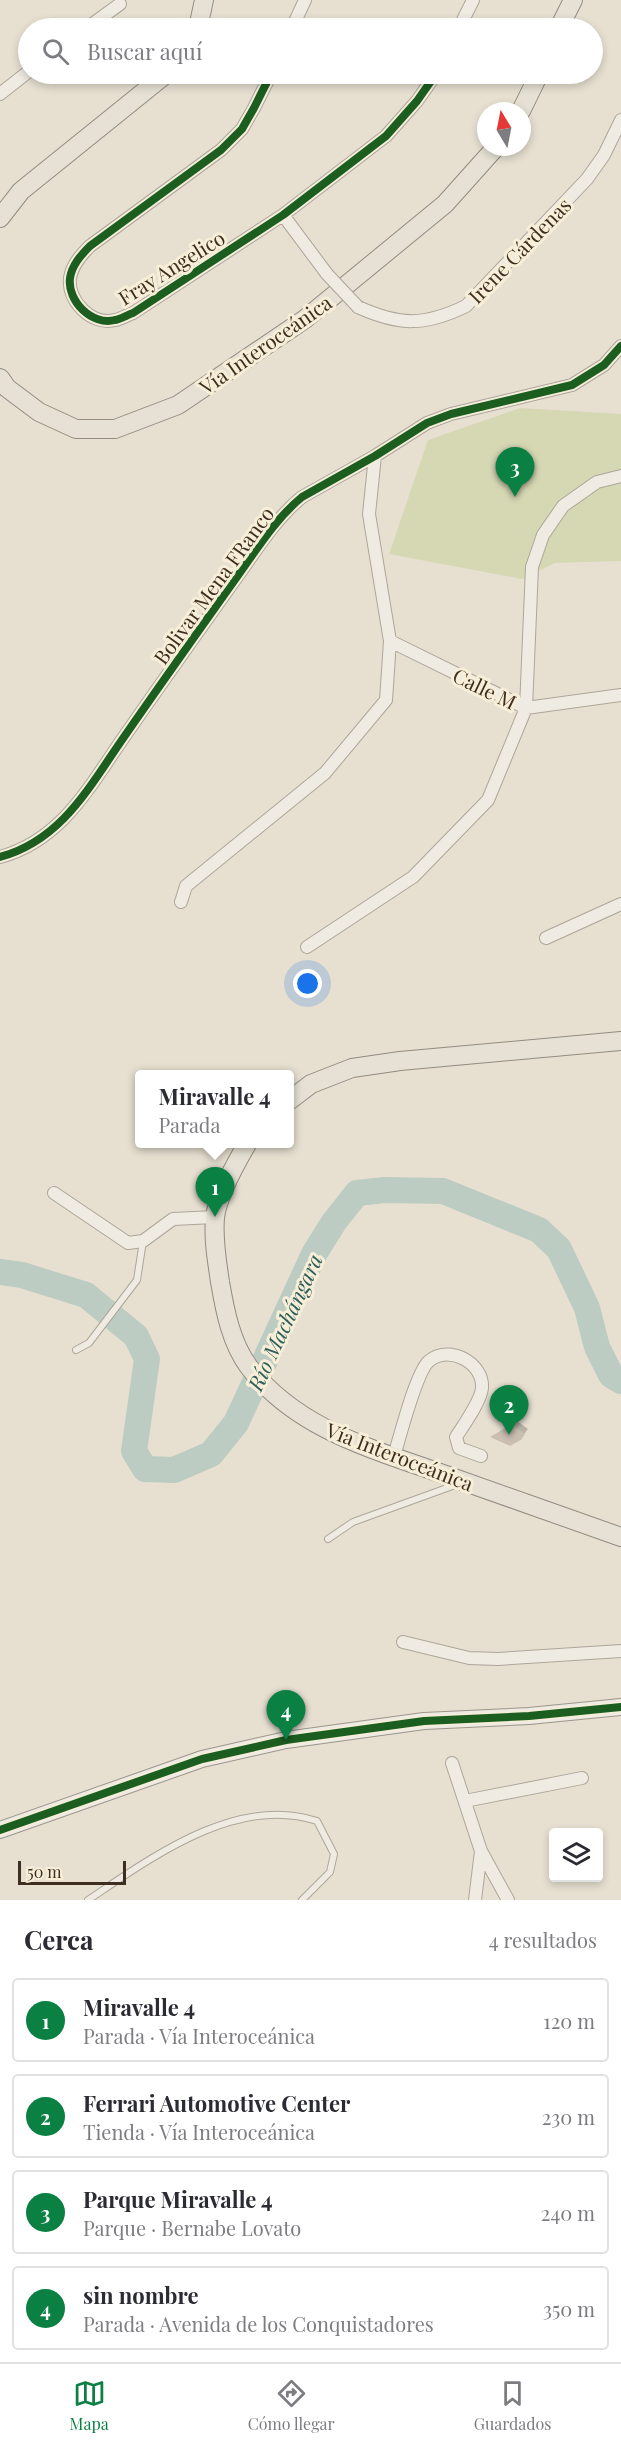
<!DOCTYPE html>
<html lang="es">
<meta charset="utf-8">
<style>
:root{--surface:#fff;--page:#f2f2f3;--text:#2b2b33;--muted:#7c7c81;--line:#e1e1e2;--accent:#0b8043}
body{margin:0;font-family:"Playfair Display",serif;background:var(--page);color:var(--text)}
.controls{position:absolute;right:18px;bottom:18px;display:grid;overflow:hidden;border-radius:6px;box-shadow:0 3px 9px #0003}
.controls button{width:54px;height:54px;display:grid;place-items:center;padding:0;border:0;border-bottom:2px solid var(--line);background:var(--surface);color:var(--text);font:30px sans-serif}
.compass{position:absolute;left:477px;top:102px;width:54px;height:54px;border-radius:50%;background:var(--surface);box-shadow:0 3px 9px #0003;rotate:350deg}
.scale{position:absolute;left:18px;bottom:15px;width:108px;box-sizing:border-box;padding-left:6px;border:3px solid #3d2e20;border-top:0;font-size:16px;line-height:21px;white-space:nowrap;color:#3d2e20;-webkit-text-stroke:4px #f7eed8;paint-order:stroke}
.you{position:absolute;left:308px;top:984px;width:21px;height:21px;margin:-15px;border:4px solid #fff;border-radius:50%;background:#1a73e8;box-shadow:0 0 0 9px #1a73e833}
.badge{display:grid;place-items:center;width:39px;height:39px;border-radius:50%;background:var(--accent);color:#fff;font-size:20px;font-weight:700}
.pin{position:absolute;translate:-50% -50px;filter:drop-shadow(0 2px 3px #0008)}
.pin::after{content:'';position:absolute;top:32px;width:21px;height:18px;background:inherit;clip-path:polygon(0 0,100% 0,50% 100%)}
.popup{position:absolute;left:135px;top:1070px;width:159px;height:78px;box-sizing:border-box;display:grid;place-content:center;border-radius:6px;background:var(--surface);filter:drop-shadow(0 2px 4px #0005);font-size:20px;white-space:nowrap;color:var(--muted)}
.popup b{font-size:22px;color:var(--text)}
.popup::after{content:'';position:absolute;left:50%;top:100%;margin-left:-12px;border:12px solid transparent;border-top-color:var(--surface)}
.list{margin:0;padding:0;list-style:none}
h2{display:flex;justify-content:space-between;align-items:center;height:78px;margin:0;padding:0 24px;font-size:26px}
h2 small{font-size:20px;font-weight:400;color:var(--muted)}
.list li{display:grid;grid-template-columns:39px 1fr auto;gap:18px;align-items:center;box-sizing:border-box;height:84px;margin:0 12px 12px;padding:0 12px;border:2px solid var(--line);border-radius:6px}
.list b{display:block;font-size:22px;white-space:nowrap}
.list p{margin:0;font-size:20px;white-space:nowrap;color:var(--muted)}
.list em{font-size:20px;font-style:normal;color:var(--muted)}
.icon{flex:none;width:33px;height:33px;fill:none;stroke:currentColor;stroke-width:2;stroke-linecap:round;stroke-linejoin:round}
.map{position:relative;flex:none;width:621px;height:1900px;overflow:hidden}
.search{position:absolute;background:var(--surface);box-shadow:0 3px 9px #0003;left:18px;right:18px;top:18px;height:66px;display:flex;align-items:center;gap:15px;box-sizing:border-box;padding:0 21px;border-radius:33px;color:var(--muted);font-size:22px}
.sheet{height:462px;background:var(--surface)}
nav{display:flex;justify-content:space-around;align-items:center;box-sizing:border-box;height:84px;border-top:2px solid var(--line);background:var(--surface);font-size:16px;color:var(--muted)}
nav a{display:grid;justify-items:center;gap:3px}
nav .on{color:var(--accent)}
.map>svg:first-child{display:block}
.green{fill:#d6d7b3}
.shadow{fill:#0003}
.lines{fill:none;stroke-linecap:round;stroke-linejoin:round}
.river{stroke:#bcccc2;stroke-width:26}
.building{fill:#cbbfb2}
.lane-casing{stroke:#ada599;stroke-width:8}
.street-casing{stroke:#ada599;stroke-width:14}
.secondary-casing{stroke:#9c958a;stroke-width:18}
.primary-casing{stroke:#928b80;stroke-width:20}
.lane{stroke:#efebe3;stroke-width:6}
.street{stroke:#efebe3;stroke-width:12}
.secondary{stroke:#efebe3;stroke-width:16}
.primary{stroke:#e6e1d4;stroke-width:18}
.street-bridge-casing{stroke:#ada599;stroke-width:14;stroke-linecap:butt}
.street-bridge{stroke:#efebe3;stroke-width:12}
.cycleway-casing{stroke:#f7eed8;stroke-width:11}
.cycleway{stroke:#1b5e20;stroke-width:8}
.labels{text-anchor:middle;dominant-baseline:central;stroke-width:6;stroke-linejoin:round;paint-order:stroke}
.street-label{font-size:20px;fill:#3d2e20;stroke:#f7eed8}
.water-label{font-size:21px;font-style:italic;fill:#2f5d5a;stroke:#f7eed8}
</style>
<div class="map">
<svg width="621" height="1900" viewBox="0 0 621 1900">
<rect width="100%" height="100%" fill="#e7e0d1"/>
<path class="green" d="M520,408L621,414V561L555,563L522,579L389,554L428,440Z"/>
<path class="shadow" d="M517,1421L528,1429L520,1439L493,1436Z"/>
<g class="lines">
<path class="river" d="M0,1272L22,1275L86,1295L136,1336L147,1359L134,1451L145,1469L174,1470L211,1454L236,1423L314,1254L334,1222L357,1193L385,1190L443,1191L539,1230L559,1249L587,1308L597,1347L611,1375L621,1381"/>
</g>
<path class="building" d="M512,1424L525,1434L521,1440L510,1446L490,1437Z"/>
<g class="lines">
<g class="lane-casing">
<path id="lane" d="M76,1350L89,1343L137,1280L143,1241
M328,1539L353,1522L458,1484
M88,1900C151,1858 237,1794 317,1821L334,1854L330,1872L302,1900"/>
</g>
<g class="street-casing">
<path id="street" d="M87,28L120,4
M292,28L305,0
M459,28L473,0
M271,74L254,108L242,129L221,150L90,246C81,255 72,265 70,278C67,301 92,326 115,320C121,319 127,315 133,313L283,215L386,136L417,101L436,74
M0,94L28,72
M283,215L327,274
M358,307C400,326 425,326 466,306L587,179L604,155L621,120
M390,641L526,708L621,695
M0,857C62,840 89,787 124,737C160,685 197,633 234,581C255,552 275,519 302,497L375,456L427,423L451,414L572,385L604,365L621,346
M181,902L186,886L325,773L386,700L390,641L369,514L375,456
M546,938L621,904
M307,947L413,877L488,800L526,708L532,567L543,535L563,506L597,482L621,476
M54,1193L128,1243L143,1241L173,1219L215,1217
M394,1456C400,1437 416,1372 429,1361C449,1344 484,1363 482,1388C481,1401 463,1426 456,1437L459,1448L481,1456
M403,1642L469,1658L498,1659L621,1651
M452,1763L481,1851L508,1900
M465,1801L582,1778
M475,1900L481,1851"/>
</g>
<g class="secondary-casing">
<path id="secondary" d="M0,1830L202,1759L286,1740L424,1721L529,1716L621,1707"/>
</g>
<g class="primary-casing">
<path id="primary" d="M198,28L204,0
M559,28L573,0
M521,111L539,74
M0,218L21,191L166,74
M0,378L7,388L39,412L76,429H115L178,405L305,319L445,204L496,147
M290,1100L311,1084L352,1068L400,1061L621,1041
M247,1144C236,1163 217,1196 215,1218C213,1239 217,1261 220,1282C225,1311 231,1343 249,1367C299,1432 380,1451 454,1478C510,1498 565,1517 621,1537"/>
</g>
<use href="#lane" class="lane"/>
<use href="#street" class="street"/>
<use href="#secondary" class="secondary"/>
<use href="#primary" class="primary"/>
<g class="street-bridge-casing">
<path id="street-bridge" d="M327,274L358,307"/>
</g>
<use href="#street-bridge" class="street-bridge"/>
<g class="cycleway-casing">
<path id="cycleway" d="M271,74L254,108L242,129L221,150L90,246C81,255 72,265 70,278C67,301 92,326 115,320C121,319 127,315 133,313L283,215L386,136L417,101L436,74
M0,857C62,840 89,787 124,737C160,685 197,633 234,581C255,552 275,519 302,497L375,456L427,423L451,414L572,385L604,365L621,346
M0,1830L202,1759L286,1740L424,1721L529,1716L621,1707"/>
</g>
<use href="#cycleway" class="cycleway"/>
</g>
<g class="labels">
<g class="street-label">
<text transform="translate(519 250) rotate(-46)">Irene Cárdenas</text>
<text transform="translate(171 267) rotate(-32)">Fray Angelico</text>
<text transform="translate(265 344) rotate(-35)">Vía Interoceánica</text>
<text transform="translate(213 585) rotate(-54)">Bolivar Mena FRanco</text>
<text transform="translate(485 688) rotate(26)">Calle M</text>
<text transform="translate(400 1456) rotate(21)">Vía Interoceánica</text>
</g>
<g class="water-label">
<text transform="translate(284 1322) rotate(-65)">Río Machángara</text>
</g>
</g>
</svg>
<div class="controls">
<button><svg class="icon" aria-label="layers" viewBox="0 0 24 24"><path d="M12 4l9 5-9 5-9-5zM3 14l9 5 9-5"/></svg></button>
</div>
<svg class="compass" viewBox="-18 -18 36 36"><path d="M0-13l5 13h-10z" fill="#e53935"/><path d="M0 13l5-13h-10z" fill="#7c7c81"/></svg>
<div class="scale">50 m</div>
<div class="you"></div>
<div class="pin badge" style="left:215px;top:1217px">1</div>
<div class="popup"><b>Miravalle 4</b>Parada</div>
<div class="pin badge" style="left:509px;top:1435px">2</div>
<div class="pin badge" style="left:515px;top:497px">3</div>
<div class="pin badge" style="left:286px;top:1740px">4</div>
<div class="search"><svg class="icon" aria-label="search" viewBox="0 0 24 24"><circle cx="10" cy="10" r="6"/><path d="M15 15l6 6"/></svg>Buscar aquí</div>
</div>
<section class="sheet">
<h2>Cerca<small>4 resultados</small></h2>
<ul class="list">
<li><span class="badge">1</span><div><b>Miravalle 4</b><p>Parada · Vía Interoceánica</p></div><em>120 m</em></li>
<li><span class="badge">2</span><div><b>Ferrari Automotive Center</b><p>Tienda · Vía Interoceánica</p></div><em>230 m</em></li>
<li><span class="badge">3</span><div><b>Parque Miravalle 4</b><p>Parque · Bernabe Lovato</p></div><em>240 m</em></li>
<li><span class="badge">4</span><div><b>sin nombre</b><p>Parada · Avenida de los Conquistadores</p></div><em>350 m</em></li>
</ul>
</section>
<nav>
<a class="on"><svg class="icon" aria-label="map" viewBox="0 0 24 24"><path d="M3 6l6-2 6 2 6-2v14l-6 2-6-2-6 2zM9 4v14M15 6v14"/></svg>Mapa</a>
<a><svg class="icon" aria-label="directions" viewBox="0 0 24 24"><path d="M12 3l9 9-9 9-9-9zM9 14v-3h6M13 9l2 2-2 2"/></svg>Cómo llegar</a>
<a><svg class="icon" aria-label="saved" viewBox="0 0 24 24"><path d="M7 4h10v16l-5-4-5 4z"/></svg>Guardados</a>
</nav>
